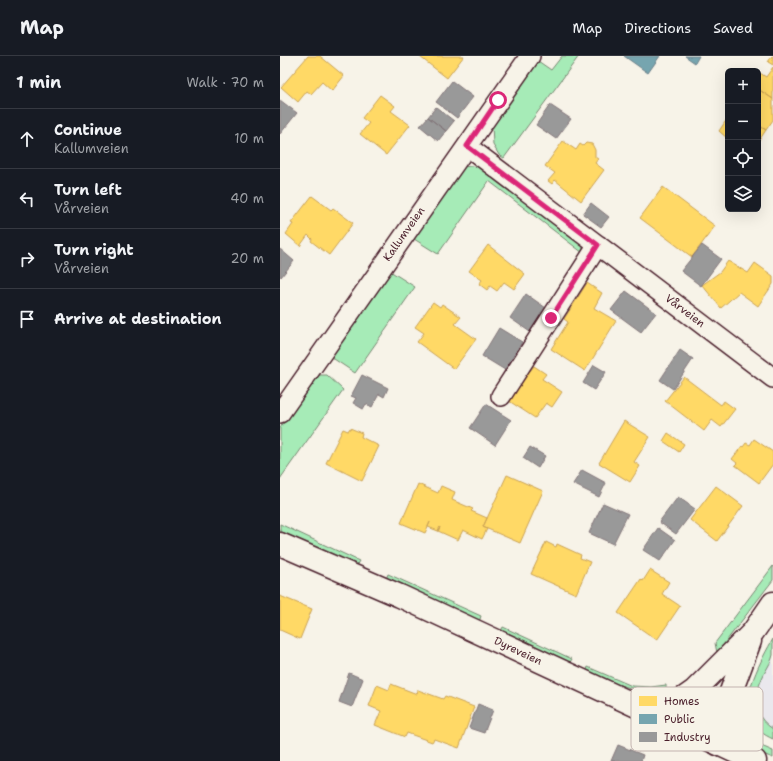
<!DOCTYPE html>
<meta charset="utf-8">
<style>
:root{--surface:#171b24;--page:#242831;--text:#f1f3f6;--muted:#9ea1a6;--line:#363941}
body{margin:0;font-family:"Shantell Sans",sans-serif;background:var(--page);color:var(--text)}
.controls{position:absolute;right:12px;top:12px;display:grid;overflow:hidden;border-radius:6px;box-shadow:0 4px 16px #0002}
.controls button{width:36px;height:36px;display:grid;place-items:center;padding:0;border:0;border-bottom:1px solid var(--line);background:var(--surface);color:var(--text);font:20px sans-serif}
.stop{position:absolute;width:12px;height:12px;margin:-9px;border:3px solid #db2777;border-radius:50%;background:#fff}
.stop.end{background:#db2777;border-color:#fff;box-shadow:0 1px 4px #0008}
.list{margin:0;padding:0;list-style:none}
h2{display:flex;justify-content:space-between;align-items:center;height:52px;margin:0;padding:0 16px;font-size:17px}
h2 small{font-size:13px;font-weight:400;color:var(--muted)}
.list li{display:grid;grid-template-columns:26px 1fr auto;gap:12px;align-items:center;box-sizing:border-box;height:60px;padding:0 16px;border-top:1px solid var(--line)}
.list b{display:block;font-size:15px;white-space:nowrap}
.list p{margin:0;font-size:13px;white-space:nowrap;color:var(--muted)}
.list em{font-size:13px;font-style:normal;color:var(--muted)}
.icon{flex:none;width:22px;height:22px;fill:none;stroke:currentColor;stroke-width:2;stroke-linecap:round;stroke-linejoin:round}
.map{position:relative;flex:none;width:493px;height:705px;overflow:hidden}
header{display:flex;align-items:center;gap:24px;box-sizing:border-box;height:56px;padding:0 20px;background:var(--surface);border-bottom:1px solid var(--line)}
header strong{font-size:19px}
nav{display:flex;gap:22px;margin-inline-start:auto;font-size:14px}
main{display:flex}
aside{flex:1;background:var(--surface)}
.map>svg:first-child{display:block}
.built{fill:#eae8ed}
.green{fill:#a6ebb7;stroke:#788571}
.homes{fill:#ffd966;stroke:#c9a154}
.public{fill:#76a5af;stroke:#697d87}
.industry{fill:#999;stroke:#817478}
.lines{fill:none;stroke-linecap:round;stroke-linejoin:round}
.street-casing{stroke:#4a1f2b;stroke-width:22}
.secondary-casing{stroke:#4a1f2b;stroke-width:25}
.street{stroke:#f7f3e8;stroke-width:19}
.secondary{stroke:#f7f3e8;stroke-width:22}
.route{stroke:#db2777;stroke-width:5}
.labels{text-anchor:middle;dominant-baseline:central;stroke-width:4;stroke-linejoin:round;paint-order:stroke}
.street-label{font-size:11px;fill:#4a1f2b;stroke:#f7f3e8}
.key{fill:#f7f3e8;stroke:#c3b3af;stroke-width:1}
.key-label{font-size:11px;fill:#4a1f2b}
</style>
<header>
<strong>Map</strong>
<nav><a>Map</a><a>Directions</a><a>Saved</a></nav>
</header>
<main>
<aside>
<h2>1 min<small>Walk · 70 m</small></h2>
<ul class="list">
<li><svg class="icon" aria-label="ahead" viewBox="0 0 24 24"><path d="M12 20V5M6 11l6-6 6 6"/></svg><div><b>Continue</b><p>Kallumveien</p></div><em>10 m</em></li>
<li><svg class="icon" aria-label="left" viewBox="0 0 24 24"><path d="M17 20v-9H6M10 6l-5 5 5 5"/></svg><div><b>Turn left</b><p>Vårveien</p></div><em>40 m</em></li>
<li><svg class="icon" aria-label="right" viewBox="0 0 24 24"><path d="M7 20v-9h11M14 6l5 5-5 5"/></svg><div><b>Turn right</b><p>Vårveien</p></div><em>20 m</em></li>
<li><svg class="icon" aria-label="arrive" viewBox="0 0 24 24"><path d="M6 21V4h12l-3 4 3 4H6"/></svg><div><b>Arrive at destination</b></div></li>
</ul>
</aside>
<div class="map">
<svg width="493" height="705" viewBox="0 0 493 705">
<rect width="100%" height="100%" fill="#f7f3e8"/>
<filter id="ink" filterUnits="userSpaceOnUse"><feTurbulence type="fractalNoise" baseFrequency=".025" numOctaves="2"/><feDisplacementMap in="SourceGraphic" scale="8" xChannelSelector="R" yChannelSelector="G"/><feConvolveMatrix kernelMatrix="1 2 1 2 8 2 1 2 1" color-interpolation-filters="sRGB"/></filter>
<g filter="url(#ink)">
<path class="built" d="M493,583V683L476,671L469,663L467,649L477,613Z"/>
<path class="green" d="M282,0H299L224,102L219,99L213,89L212,68L258,5L271,14Z
M191,110L201,111L303,190V197L209,125L158,198L134,183L182,111Z
M110,215L135,231L75,317L51,301Z
M37,319H47L63,334L0,423V372Z
M0,468L79,505L76,510L0,475Z
M493,510V524L437,597L435,587Z
M108,518L201,560L199,566L106,523Z
M223,571L292,603L289,608L221,575Z
M493,583C493,588 493,594 493,599C492,604 488,611 485,616C474,638 470,658 493,673V683C484,679 474,672 470,664C459,644 483,600 493,583Z
M308,611L352,630L371,631L386,629V633C354,637 335,628 306,616Z
M458,662L466,679L479,689L493,695V702C472,694 461,686 454,664Z"/>
<path class="homes" d="M28,0H40L64,20L52,35L42,26L31,38L27,35L18,46L1,31Z
M141,0H184L167,22L140,1Z
M492,0H493V9L488,6Z
M493,11V43L478,33V19L480,17L486,21Z
M478,33L493,43V64L486,74L478,69Z
M100,39L115,50L111,55L130,69L106,99L80,78L89,67L82,62Z
M447,63L448,64V83L439,75Z
M478,69L486,74L478,86Z
M283,85L296,94L300,88L303,90L306,87L312,88L315,94V101L318,103L315,107L324,114L301,145L275,124L272,128L268,125L275,117L265,110Z
M383,131L435,170L412,201L360,162Z
M32,140L51,154L53,152L73,167L49,199L31,185L32,183L28,179L20,190L6,178L13,168L11,167Z
M208,189L245,218L234,233L224,226L217,235L210,230L207,234L199,228L202,224L189,215Z
M448,205L468,217L475,207L493,220V228L478,250L459,236L441,252L422,229L440,216Z
M307,227L322,237L314,252L336,265L305,315L271,293L288,266L284,263Z
M153,246L160,251L162,248L181,261L175,268L196,283L174,313L137,286L144,277L135,271Z
M254,310L266,318L262,323L282,336L272,351L266,347L255,362L229,345L234,338L229,334L244,311L250,315Z
M404,321L441,349L444,345L455,353L441,371L432,364L424,375L385,345Z
M344,365L370,381L354,406L360,410L350,426L319,407Z
M70,372L82,377L81,381L99,390L82,425L46,407L63,373L68,375Z
M388,377L404,388L399,396L383,385Z
M474,383L493,396V408L479,427L455,409L457,407L452,403L462,390L463,391L466,387L470,389Z
M227,419L263,435L240,487L203,471Z
M138,428L158,437L161,430L175,436L172,444L193,453L191,455L207,462L203,471L207,473L202,483L183,474L178,484L158,475L160,471L158,475L148,471L150,466L145,477L121,467Z
M436,430L463,450L437,485L410,464Z
M266,486L276,491L277,488L301,499L300,502L310,506L296,538L251,518Z
M370,514L389,526L382,538L400,550L377,584L338,557L361,523L363,525Z
M0,540L32,553L20,583L0,574Z
M111,628L137,638L138,634L163,643L165,640L194,651L179,692L154,683L152,686L127,677L125,681L95,669L101,655L89,650L97,629L109,634Z"/>
<path class="public" d="M344,0H380L368,17Z
M405,0H419L415,7Z"/>
<path class="industry" d="M172,25L193,41L177,62L156,46Z
M0,44L17,57L0,78Z
M270,49L291,63L276,83L256,69Z
M156,51L174,65L166,75L148,61Z
M148,61L166,75L158,85L140,70Z
M311,147L329,161L321,171L303,158Z
M422,189L441,203L421,230L401,215Z
M0,193L14,205L1,221L0,220Z
M346,235L376,257L361,276L331,254Z
M246,238L266,252L250,276L230,262Z
M219,272L242,286L225,314L202,300Z
M400,294L413,303L393,333L380,324Z
M314,309L326,316L314,334L303,327Z
M82,319L108,332L104,341L99,338L92,351L86,348L83,353L73,347L76,342L71,340Z
M206,348L231,364L215,389L190,372Z
M250,391L265,400L258,412L243,402Z
M302,414L326,427L319,441L293,428Z
M398,441L415,453L396,478L379,466Z
M323,447L348,458L333,488L309,477Z
M378,472L395,484L380,505L363,494Z
M69,617L83,623L72,651L59,646Z
M198,648L213,654L204,677L189,672Z
M338,689L363,699L361,705H331Z"/>
<g class="lines">
<g class="street-casing">
<path id="street" d="M187,90L493,322
M221,340L318,189
M0,357L250,0"/>
</g>
<g class="secondary-casing">
<path id="secondary" d="M0,488L120,540L475,705
M377,661L414,635L473,576L493,547
M438,688L446,649L470,585"/>
</g>
<use href="#street" class="street"/>
<use href="#secondary" class="secondary"/>
</g>
</g>
<g class="lines" filter="url(#ink)">
<path class="route" d="M218,44L187,90L318,189L271,262"/>
</g>
<g class="labels">
<g class="street-label">
<text transform="translate(124 178) rotate(-55)">Kallumveien</text>
<text transform="translate(405 255) rotate(37)">Vårveien</text>
<text transform="translate(238 595) rotate(25)">Dyreveien</text>
</g>
</g>
<rect x="351" y="631" width="132" height="64" rx="6" class="key"/>
<rect x="359" y="640" width="18" height="10" fill="#ffd966"/>
<rect x="359" y="658" width="18" height="10" fill="#76a5af"/>
<rect x="359" y="676" width="18" height="10" fill="#999"/>
<g class="key-label">
<text x="384" y="649">Homes</text>
<text x="384" y="667">Public</text>
<text x="384" y="685">Industry</text>
</g>
</svg>
<div class="controls">
<button>+</button>
<button>−</button>
<button><svg class="icon" aria-label="locate" viewBox="0 0 24 24"><circle cx="12" cy="12" r="6"/><path d="M12 2v4M12 18v4M2 12h4M18 12h4"/></svg></button>
<button><svg class="icon" aria-label="layers" viewBox="0 0 24 24"><path d="M12 4l9 5-9 5-9-5zM3 14l9 5 9-5"/></svg></button>
</div>
<div class="stop" style="left:218px;top:44px"></div>
<div class="stop end" style="left:271px;top:262px"></div>
</div>
</main>
